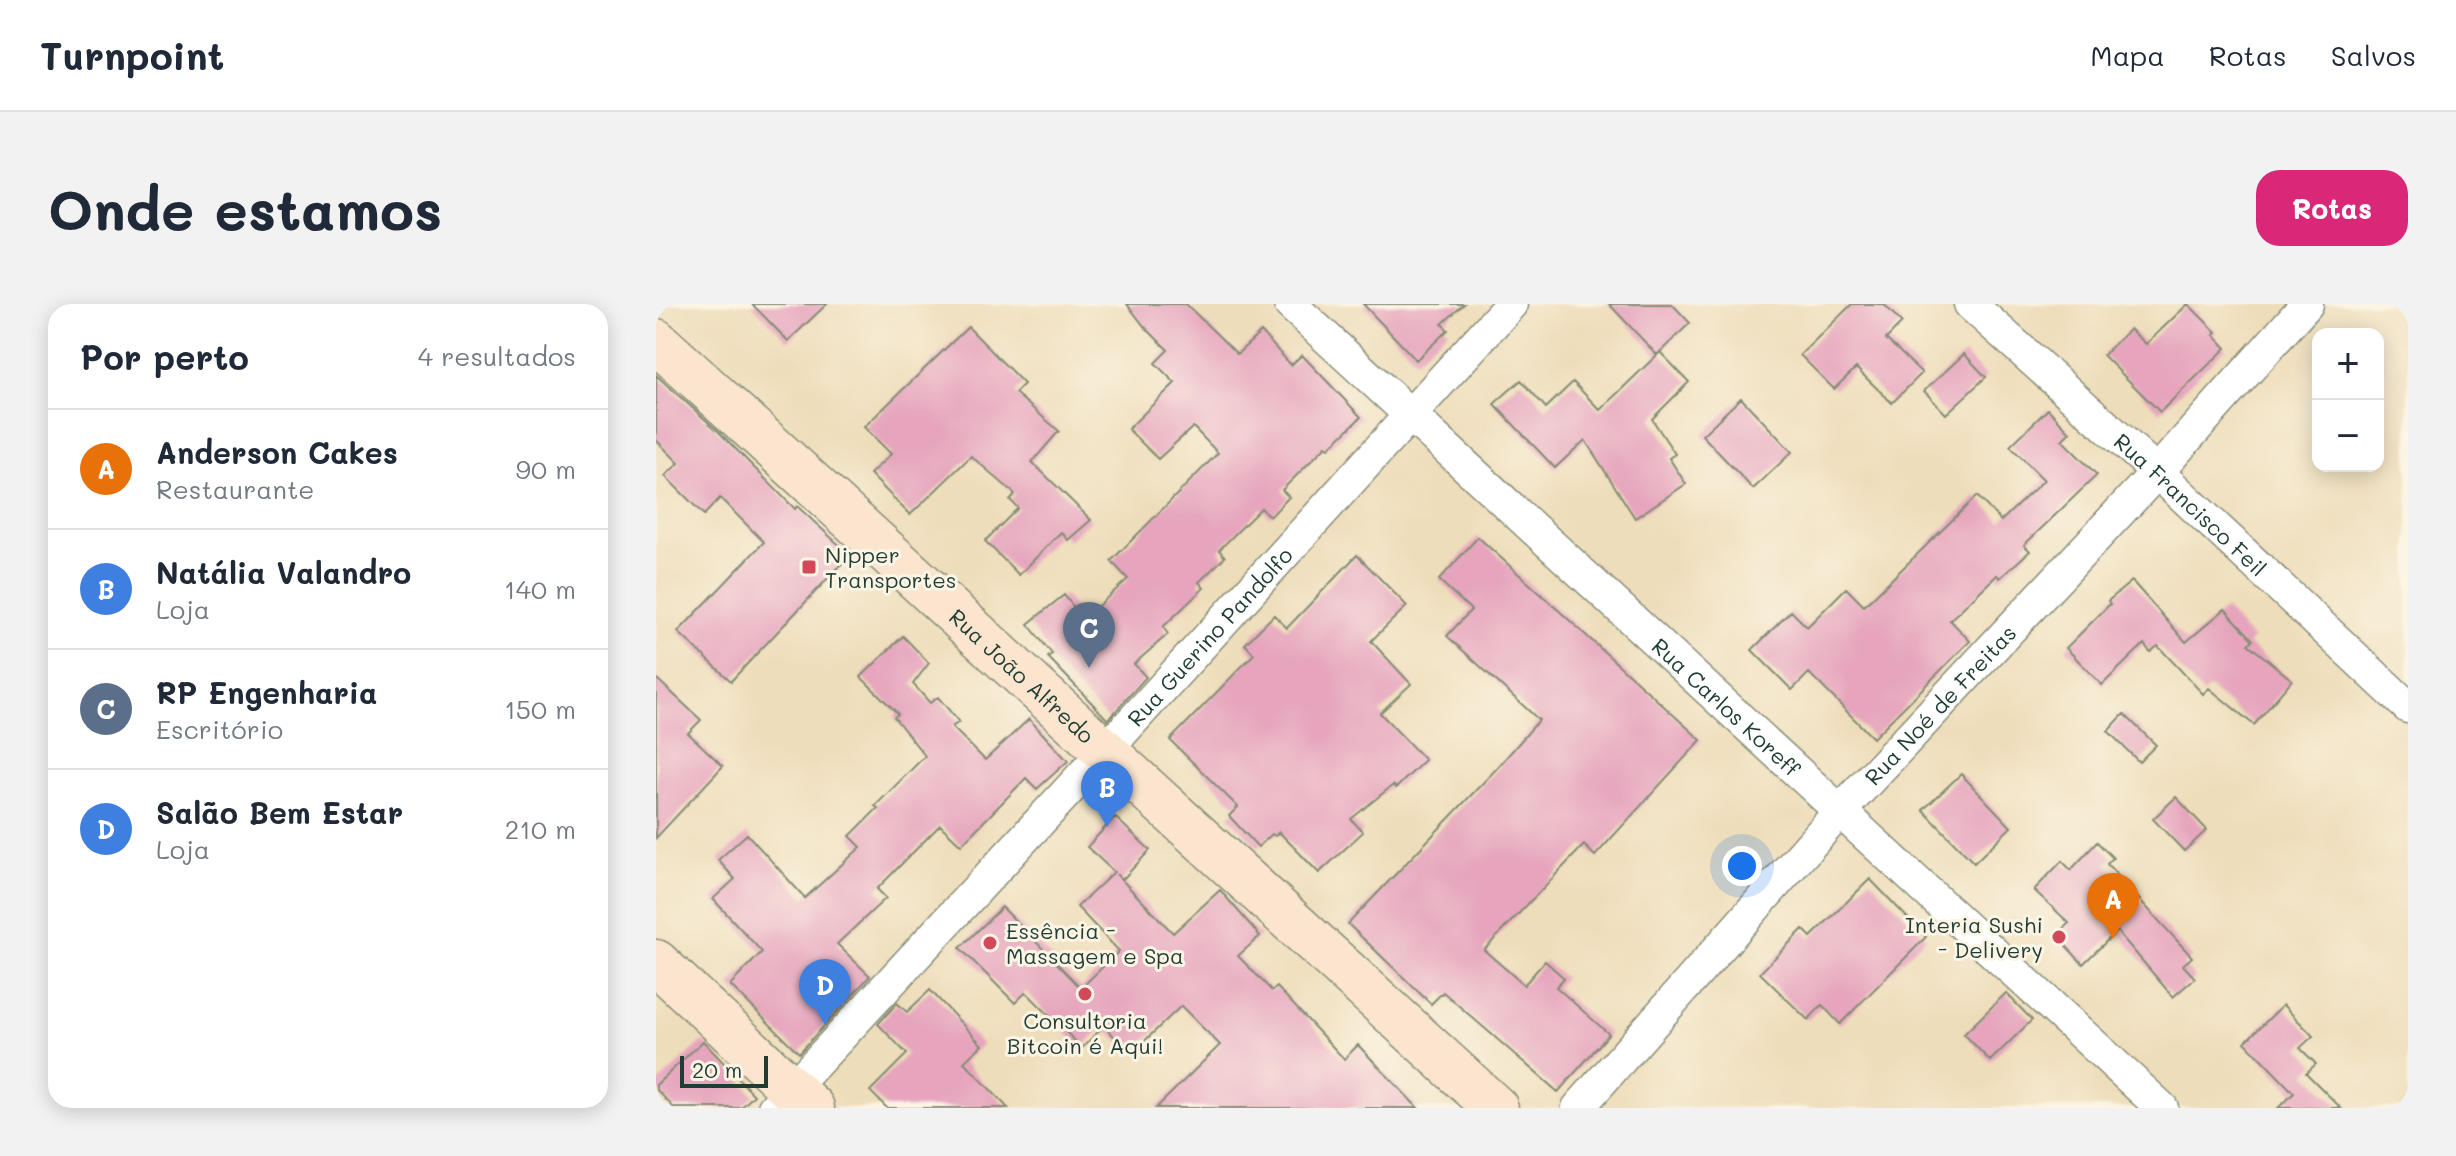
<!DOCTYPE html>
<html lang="pt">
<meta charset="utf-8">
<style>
:root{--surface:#fff;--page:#f2f2f3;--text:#1f2937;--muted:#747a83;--line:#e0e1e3;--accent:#db2777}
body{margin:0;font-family:Mali,sans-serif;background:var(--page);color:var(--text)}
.controls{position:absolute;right:24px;top:24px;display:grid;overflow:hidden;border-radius:16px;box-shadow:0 4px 20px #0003}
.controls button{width:72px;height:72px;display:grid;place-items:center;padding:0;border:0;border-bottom:2px solid var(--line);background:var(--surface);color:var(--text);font:40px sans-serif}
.scale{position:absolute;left:24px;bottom:20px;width:88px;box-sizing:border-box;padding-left:8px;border:4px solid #1f3d34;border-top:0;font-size:22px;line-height:28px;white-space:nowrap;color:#1f3d34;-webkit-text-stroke:6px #fcf5e5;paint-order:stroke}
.you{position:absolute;left:1086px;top:562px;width:28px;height:28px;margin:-20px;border:6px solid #fff;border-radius:50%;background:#1a73e8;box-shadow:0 0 0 12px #1a73e833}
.badge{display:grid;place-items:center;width:52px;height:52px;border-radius:50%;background:var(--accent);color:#fff;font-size:26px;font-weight:700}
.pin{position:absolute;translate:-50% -66px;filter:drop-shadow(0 2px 4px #0008)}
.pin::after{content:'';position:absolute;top:42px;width:28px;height:24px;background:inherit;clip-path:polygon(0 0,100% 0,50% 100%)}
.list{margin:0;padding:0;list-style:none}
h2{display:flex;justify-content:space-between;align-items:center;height:104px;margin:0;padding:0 32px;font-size:34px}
h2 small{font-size:26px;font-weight:400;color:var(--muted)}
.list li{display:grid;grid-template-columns:52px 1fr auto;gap:24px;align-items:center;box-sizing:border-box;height:120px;padding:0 32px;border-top:2px solid var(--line)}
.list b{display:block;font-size:30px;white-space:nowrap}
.list p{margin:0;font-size:26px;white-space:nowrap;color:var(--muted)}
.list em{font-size:26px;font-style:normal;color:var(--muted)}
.map{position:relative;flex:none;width:1752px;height:804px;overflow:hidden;border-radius:24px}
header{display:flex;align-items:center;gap:48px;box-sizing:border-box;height:112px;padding:0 40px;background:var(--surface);border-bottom:2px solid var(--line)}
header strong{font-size:38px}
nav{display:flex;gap:44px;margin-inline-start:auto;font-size:28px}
.intro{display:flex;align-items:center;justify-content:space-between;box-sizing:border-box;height:192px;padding:0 48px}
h1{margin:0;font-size:56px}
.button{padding:20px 36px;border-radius:24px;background:var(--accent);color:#fff;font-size:28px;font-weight:700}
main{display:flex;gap:48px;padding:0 48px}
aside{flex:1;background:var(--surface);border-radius:24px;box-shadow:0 4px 20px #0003}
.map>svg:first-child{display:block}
.building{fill:#e6a5bd}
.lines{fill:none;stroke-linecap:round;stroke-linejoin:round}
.street-casing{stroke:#868d77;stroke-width:35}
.secondary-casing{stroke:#868d77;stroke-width:47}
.street{stroke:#fff;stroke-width:32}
.secondary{stroke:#fbe5cf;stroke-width:44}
.poi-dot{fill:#d1495b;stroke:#fcf5e5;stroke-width:3}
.labels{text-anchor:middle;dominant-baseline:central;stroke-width:6;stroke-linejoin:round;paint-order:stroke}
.street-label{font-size:22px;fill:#1f3d34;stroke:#fcf5e5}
.poi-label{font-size:22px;fill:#1f3d34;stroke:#fcf5e5;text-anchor:start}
</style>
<header>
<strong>Turnpoint</strong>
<nav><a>Mapa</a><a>Rotas</a><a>Salvos</a></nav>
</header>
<div class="intro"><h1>Onde estamos</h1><a class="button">Rotas</a></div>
<main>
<aside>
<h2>Por perto<small>4 resultados</small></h2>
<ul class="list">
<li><span class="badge" style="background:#e8710a">A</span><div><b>Anderson Cakes</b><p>Restaurante</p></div><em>90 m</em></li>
<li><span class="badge" style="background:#3f7fe0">B</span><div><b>Natália Valandro</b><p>Loja</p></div><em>140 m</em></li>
<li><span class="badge" style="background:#5c6f8a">C</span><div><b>RP Engenharia</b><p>Escritório</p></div><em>150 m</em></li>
<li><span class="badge" style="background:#3f7fe0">D</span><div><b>Salão Bem Estar</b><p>Loja</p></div><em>210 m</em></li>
</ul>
</aside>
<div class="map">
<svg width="1752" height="804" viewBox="0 0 1752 804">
<rect width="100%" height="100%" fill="#fcf5e5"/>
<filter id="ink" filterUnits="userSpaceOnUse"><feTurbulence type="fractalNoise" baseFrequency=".0125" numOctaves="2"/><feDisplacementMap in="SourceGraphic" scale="16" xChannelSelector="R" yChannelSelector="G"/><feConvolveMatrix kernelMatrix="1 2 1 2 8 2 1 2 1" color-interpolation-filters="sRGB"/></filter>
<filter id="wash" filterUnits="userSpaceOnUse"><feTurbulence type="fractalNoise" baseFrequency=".006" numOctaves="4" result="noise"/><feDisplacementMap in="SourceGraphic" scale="32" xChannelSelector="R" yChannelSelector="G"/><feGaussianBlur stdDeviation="1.8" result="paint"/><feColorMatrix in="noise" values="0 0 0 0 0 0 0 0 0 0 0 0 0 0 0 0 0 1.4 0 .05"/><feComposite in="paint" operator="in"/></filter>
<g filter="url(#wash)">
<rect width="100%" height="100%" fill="#eeddba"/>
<g id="blocks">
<path class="building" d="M96,0H171L132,37Z
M471,0H530L581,50L605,28L635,61L646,51L705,113L673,144L670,142L626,186L633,193L614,213L605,204L563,246L569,253L543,278L548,284L507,323L512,330L478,360L490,373L452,416L392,353L396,350L372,320L408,291L427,315L472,275L455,257L562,149L537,123L502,155L472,125L519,79L499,59L512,46L488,22Z
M707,0H808L786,20L792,26L760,56Z
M953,0H1016L1034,19L1001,51Z
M1196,0H1228L1246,19L1230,35L1266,69L1236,99L1200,64L1178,85L1144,51Z
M1532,0L1560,28L1558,31L1570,44L1504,108L1447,51L1474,25L1490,40Z
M312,23L368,80L359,89L403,127L376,158L435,216L412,236L405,228L363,271L329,237L362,204L354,196L359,190L315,152L254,211L214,170L235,150L208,123Z
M1004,48L1033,78L996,115L1019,150L1013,154L1030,180L979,214L929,136L899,164L838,100L865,76L890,104L917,78L944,106Z
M1308,50L1330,73L1290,110L1268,87Z
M0,71L63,128L139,205L141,202L194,251L75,377L22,328L108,238L64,194L48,211L9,172L23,159L0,136Z
M1085,94L1136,148L1097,185L1046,131Z
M1392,105L1414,128L1406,136L1441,171L1368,241L1374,247L1344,274L1341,271L1294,316L1314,337L1217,434L1153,369L1136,386L1096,346L1135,307L1151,323L1190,284L1208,302L1321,192L1345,217L1388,176L1354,142Z
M822,233L1045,436L939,552L928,541L828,646L868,681L889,657L908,674L900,683L953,730L902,788L787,688L775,700L692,620L842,463L883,416L791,332L815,306L783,276Z
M701,251L751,302L715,337L755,380L724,409L769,456L740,484L737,481L695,515L707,528L663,569L623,528L619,532L616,530L602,543L573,512L582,503L514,436L598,350L589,340L618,311L631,324Z
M1476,277L1530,338L1569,305L1597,336L1592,340L1636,376L1598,421L1553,384L1547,390L1502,342L1494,348L1488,340L1446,381L1410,344L1454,300L1452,297Z
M247,332L273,359L257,380L274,399L282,393L303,418L296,423L329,456L373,415L412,457L381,485L370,474L305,541L284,521L221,585L230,594L181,640L214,672L143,749L74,681L106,648L57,595L79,575L62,556L91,530L149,594L205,543L194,532L222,504L219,502L269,452L238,413L242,410L205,373Z
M0,374L45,416L32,429L67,462L0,534Z
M1468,410L1500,441L1483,458L1452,427Z
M1305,470L1355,523L1318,559L1267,506Z
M1520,493L1551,526L1528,547L1497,515Z
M459,513L494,546L466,576L460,570L517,629L564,586L604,632L582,652L616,687L621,683L688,755L702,741L762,804H500L564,741L525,702L475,750L448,722L426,744L370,688L359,699L304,644L346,603L425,684L463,647L421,603L458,568L431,543Z
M1441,538L1457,554L1451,560L1536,653L1527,661L1539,674L1517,693L1461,627L1427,660L1400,631L1413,619L1378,586L1406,557L1415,566Z
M1214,575L1270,633L1184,720L1166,701L1152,716L1104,669L1147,625L1155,633Z
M274,686L326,741L308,758L352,804H231L214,787L251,750L222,720L241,699L251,708Z
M1350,689L1376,716L1334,757L1308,730Z
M1627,701L1657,732L1644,744L1660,760L1650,769L1685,804H1622L1638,789L1589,738Z
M47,737L98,791L85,804H18L0,785V781Z"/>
</g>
</g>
<g filter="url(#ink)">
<use href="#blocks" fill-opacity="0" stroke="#868d77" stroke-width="2"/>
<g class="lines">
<g class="street-casing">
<g id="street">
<path id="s1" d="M634,0L1506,804"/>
<path id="s2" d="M1314,0L1501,168L1752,403"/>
<path id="s3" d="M118,804L450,446L855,0"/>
<path id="s4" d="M922,804L1185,506L1501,168L1651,0"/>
</g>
</g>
<g class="secondary-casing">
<g id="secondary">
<path id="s5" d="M0,37L840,804"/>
<path d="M0,658L156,804"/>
</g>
</g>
<use href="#street" class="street"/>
<use href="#secondary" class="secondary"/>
</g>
</g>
<g class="poi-dot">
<rect x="145" y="255" width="16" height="16" rx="4"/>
<circle cx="1403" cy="633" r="8"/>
<circle cx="334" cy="639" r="8"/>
<circle cx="429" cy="690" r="8"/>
</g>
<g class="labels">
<g class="street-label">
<text stroke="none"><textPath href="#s2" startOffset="298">Rua Francisco Feil</textPath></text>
<text stroke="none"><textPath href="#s3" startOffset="642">Rua Guerino Pandolfo</textPath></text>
<text stroke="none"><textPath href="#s5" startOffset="496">Rua João Alfredo</textPath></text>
<text stroke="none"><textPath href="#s4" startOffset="542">Rua Noé de Freitas</textPath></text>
<text stroke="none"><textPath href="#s1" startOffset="594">Rua Carlos Koreff</textPath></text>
</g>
<g class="poi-label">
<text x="169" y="250">Nipper<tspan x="169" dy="25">Transportes</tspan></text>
<text x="1387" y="620" text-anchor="end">Interia Sushi<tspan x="1387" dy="25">- Delivery</tspan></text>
<text x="350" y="626">Essência -<tspan x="350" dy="25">Massagem e Spa</tspan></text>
<text x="429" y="716" text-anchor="middle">Consultoria<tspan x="429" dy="25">Bitcoin é Aqui!</tspan></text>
</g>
</g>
</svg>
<div class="controls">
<button>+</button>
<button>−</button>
</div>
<div class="scale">20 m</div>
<div class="you"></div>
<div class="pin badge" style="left:1457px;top:635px;background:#e8710a">A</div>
<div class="pin badge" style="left:451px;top:523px;background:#3f7fe0">B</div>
<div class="pin badge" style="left:433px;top:364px;background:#5c6f8a">C</div>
<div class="pin badge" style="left:169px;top:721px;background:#3f7fe0">D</div>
</div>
</main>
